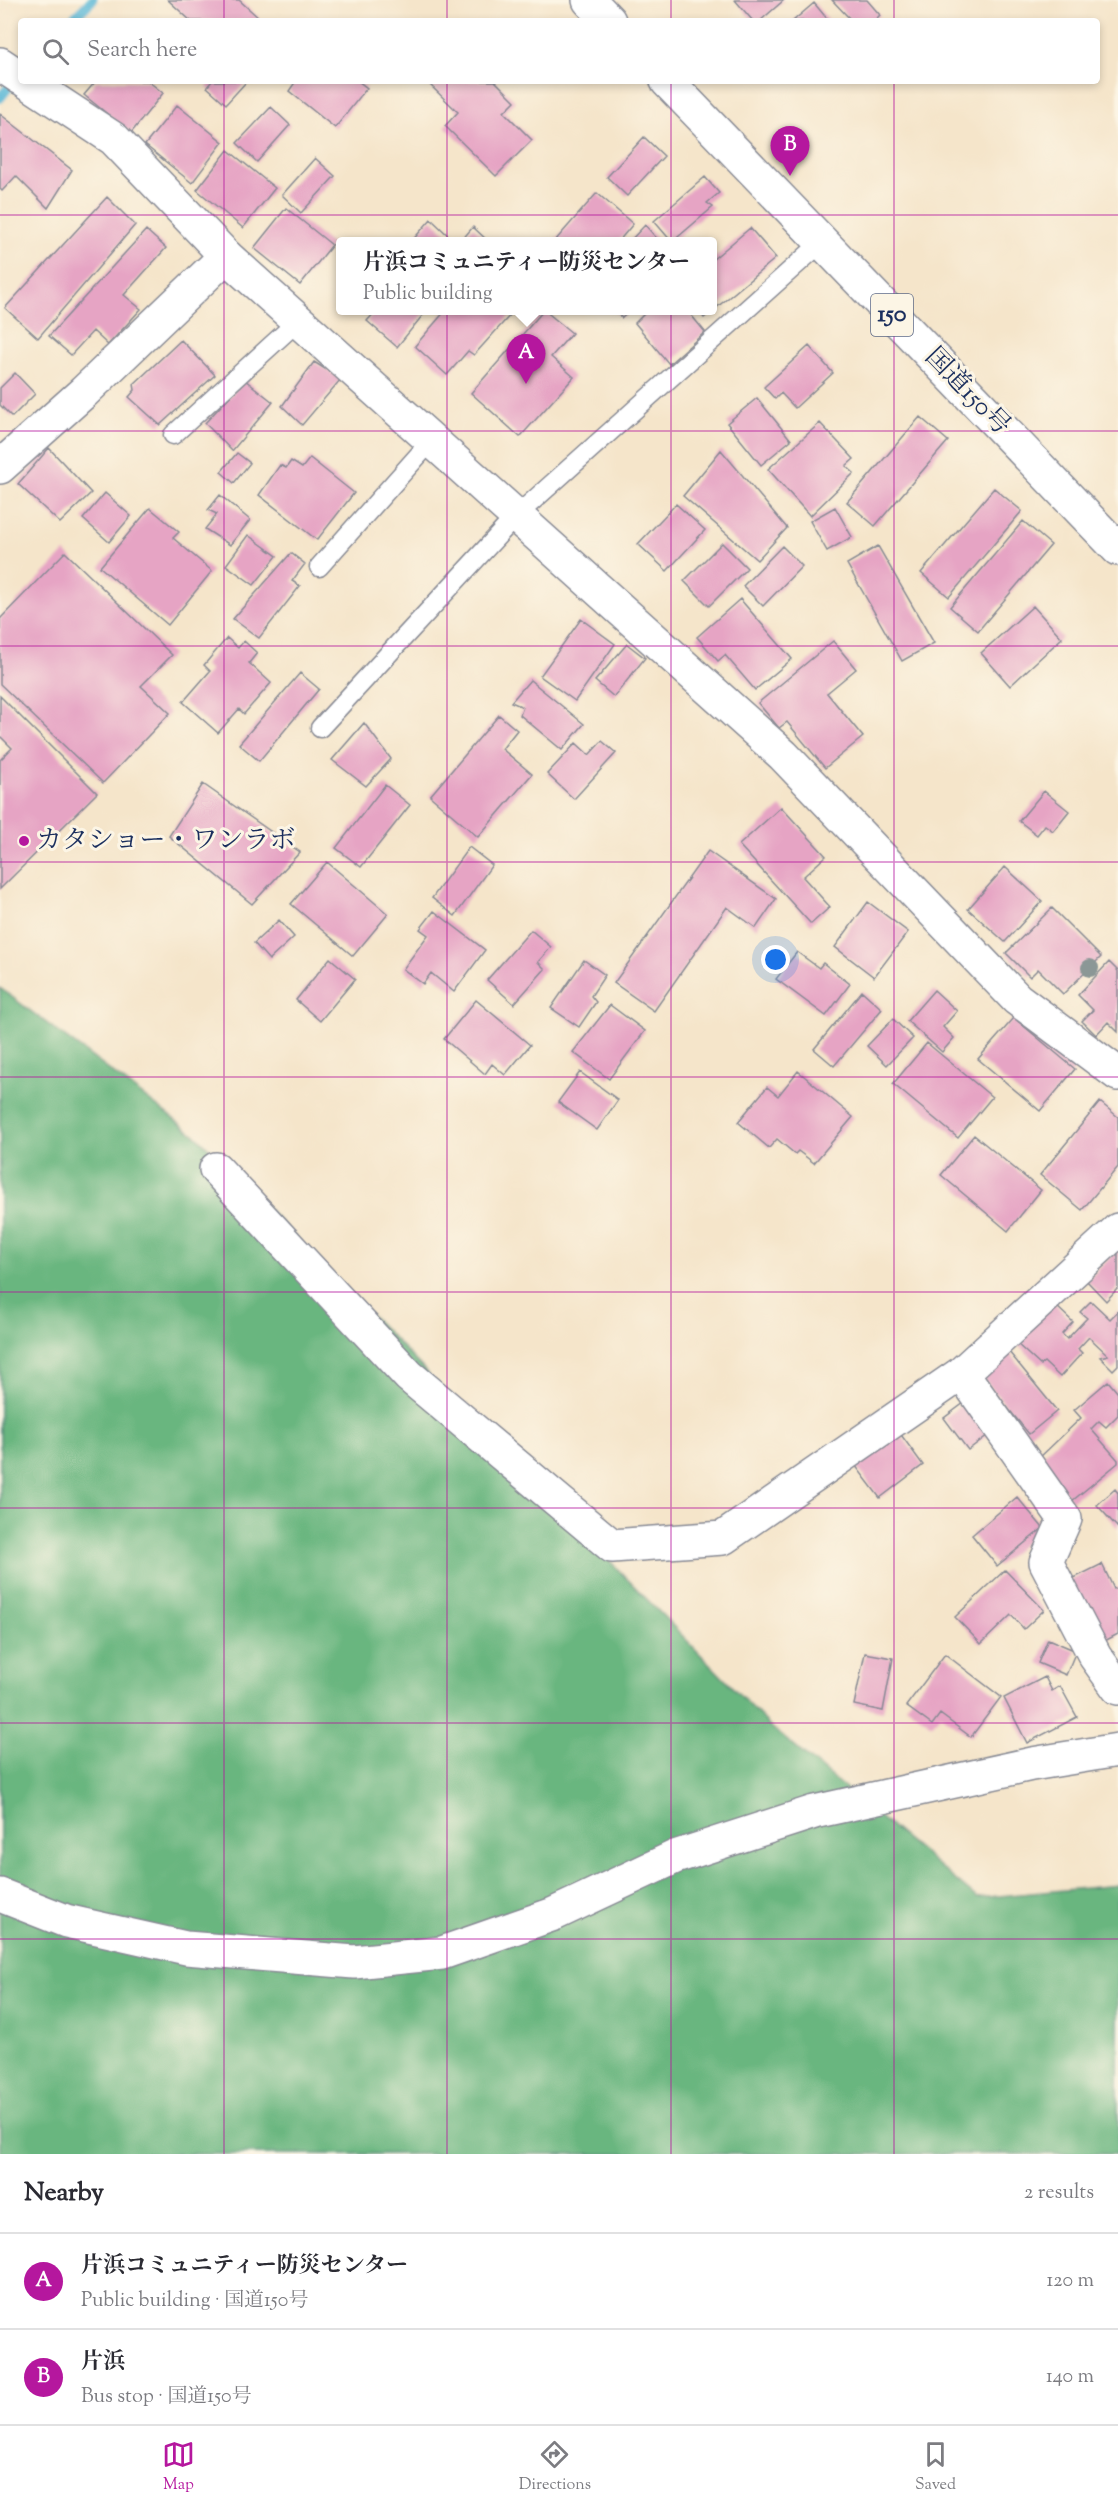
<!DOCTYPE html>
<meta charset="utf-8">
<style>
:root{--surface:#fff;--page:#f7f7f7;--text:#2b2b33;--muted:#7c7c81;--line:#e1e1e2;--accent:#b5179e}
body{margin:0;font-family:"Sorts Mill Goudy","Noto Serif JP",serif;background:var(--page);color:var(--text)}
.you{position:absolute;left:776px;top:960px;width:21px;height:21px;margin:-15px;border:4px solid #fff;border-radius:50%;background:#1a73e8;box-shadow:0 0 0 9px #1a73e833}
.badge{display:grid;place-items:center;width:39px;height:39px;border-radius:50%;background:var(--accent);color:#fff;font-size:20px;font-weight:700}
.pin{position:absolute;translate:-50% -50px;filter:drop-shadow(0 2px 3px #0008)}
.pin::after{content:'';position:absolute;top:32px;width:21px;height:18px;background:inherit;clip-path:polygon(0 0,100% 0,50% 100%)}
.popup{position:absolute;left:336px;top:237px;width:381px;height:78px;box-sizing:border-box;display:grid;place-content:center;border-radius:6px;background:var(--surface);filter:drop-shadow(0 2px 4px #0005);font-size:20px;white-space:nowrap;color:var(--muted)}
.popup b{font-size:22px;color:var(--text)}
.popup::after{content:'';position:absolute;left:50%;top:100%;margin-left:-12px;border:12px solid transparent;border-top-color:var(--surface)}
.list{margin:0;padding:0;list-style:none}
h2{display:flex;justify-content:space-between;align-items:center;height:78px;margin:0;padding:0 24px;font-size:26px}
h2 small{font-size:20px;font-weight:400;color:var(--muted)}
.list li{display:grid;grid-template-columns:39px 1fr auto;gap:18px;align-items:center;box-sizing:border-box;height:96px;padding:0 24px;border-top:2px solid var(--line)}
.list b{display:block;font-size:22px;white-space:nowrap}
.list p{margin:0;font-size:20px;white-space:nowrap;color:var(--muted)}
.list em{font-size:20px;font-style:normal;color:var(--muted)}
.icon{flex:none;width:33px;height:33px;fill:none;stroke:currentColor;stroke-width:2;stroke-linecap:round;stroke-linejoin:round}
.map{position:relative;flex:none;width:1118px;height:2154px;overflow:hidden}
.search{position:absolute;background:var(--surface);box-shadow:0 3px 9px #0003;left:18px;right:18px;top:18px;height:66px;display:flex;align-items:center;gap:15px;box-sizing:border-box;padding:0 21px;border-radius:6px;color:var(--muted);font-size:22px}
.sheet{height:270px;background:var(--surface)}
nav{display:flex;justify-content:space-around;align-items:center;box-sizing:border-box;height:84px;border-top:2px solid var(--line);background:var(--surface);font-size:16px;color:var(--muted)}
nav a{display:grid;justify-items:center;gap:3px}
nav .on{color:var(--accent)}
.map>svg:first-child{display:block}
.forest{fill:#69b67f;stroke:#42726e;stroke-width:1.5}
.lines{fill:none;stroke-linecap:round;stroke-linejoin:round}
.stream{stroke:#59b7d7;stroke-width:10}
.building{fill:#e6a4c4}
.lane-casing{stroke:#888a94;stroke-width:21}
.street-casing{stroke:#888a94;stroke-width:36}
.secondary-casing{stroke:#888a94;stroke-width:36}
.highway-casing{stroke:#888a94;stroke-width:36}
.lane{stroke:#fff;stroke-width:18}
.street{stroke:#fff;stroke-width:33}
.secondary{stroke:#fff;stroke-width:33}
.highway{stroke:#fff;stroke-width:33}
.tree{fill:#8b9796}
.grid{fill:none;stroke:#b5179e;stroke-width:1.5;stroke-opacity:0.55}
.poi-dot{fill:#b5179e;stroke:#fcf5e5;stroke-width:2}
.labels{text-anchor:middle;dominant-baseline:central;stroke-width:6;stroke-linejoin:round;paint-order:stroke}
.shield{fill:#fcf5e5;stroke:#5e6a86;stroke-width:1.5}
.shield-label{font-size:24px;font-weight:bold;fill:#1b2f5e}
.street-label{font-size:26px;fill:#1b2f5e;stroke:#fcf5e5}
.poi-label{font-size:26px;fill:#1b2f5e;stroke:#fcf5e5;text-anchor:start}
</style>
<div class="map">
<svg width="1118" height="2154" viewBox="0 0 1118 2154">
<rect width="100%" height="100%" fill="#fcf5e5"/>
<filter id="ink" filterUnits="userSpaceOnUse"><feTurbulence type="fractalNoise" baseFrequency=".0167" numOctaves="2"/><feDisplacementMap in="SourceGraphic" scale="12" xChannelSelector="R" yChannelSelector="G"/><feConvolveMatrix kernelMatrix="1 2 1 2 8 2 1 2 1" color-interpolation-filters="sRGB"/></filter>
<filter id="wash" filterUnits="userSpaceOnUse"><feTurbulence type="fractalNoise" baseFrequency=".008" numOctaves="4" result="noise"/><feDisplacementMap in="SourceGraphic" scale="24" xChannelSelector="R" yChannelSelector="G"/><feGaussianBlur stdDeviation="1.35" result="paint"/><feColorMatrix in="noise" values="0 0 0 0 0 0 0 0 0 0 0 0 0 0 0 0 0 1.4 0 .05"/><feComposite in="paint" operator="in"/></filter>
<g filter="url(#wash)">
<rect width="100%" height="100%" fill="#f5e5ca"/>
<path class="forest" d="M0,988L199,1138L771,1727L977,1898L1118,1885V2154H0Z"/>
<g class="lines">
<path class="stream" d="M71,21L92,0
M0,98L15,79"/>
</g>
<g id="blocks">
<path class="building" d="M168,0H239L259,18L257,21H191Z
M735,0H784L760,21H753Z
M832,0H867L880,15L874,21H852Z
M814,3L829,21H793Z
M96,81H148L163,93L131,133L84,95Z
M212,81H247L226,104L207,87Z
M296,81H358L367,88L335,128L289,91Z
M433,81H495L515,101L504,112L532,140L496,176L445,126L458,112L430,85Z
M177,105L223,142L192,183L145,145Z
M271,107L290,125L257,162L237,143Z
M0,114L72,170L48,208L16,176L2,191L0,189Z
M644,137L664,156L627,196L607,177Z
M228,150L275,188L243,228L197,190Z
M315,158L335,176L301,213L282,195Z
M705,177L719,193L707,203L713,207L672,242L654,221Z
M597,193L633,224L618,242H554Z
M107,197L135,225L38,338L5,308Z
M286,208L332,245L300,285L254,248Z
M431,219L453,240L411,242Z
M645,225L660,242H629Z
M473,227L489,242H460Z
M750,228L776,258L704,318L698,310H712V260Z
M146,230L166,248L124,295L141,309L108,345L93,331L71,355L49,336Z
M377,310H427L397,347L367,321Z
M446,310H509L512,313L474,355L468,351L447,375L415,346Z
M544,310L572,333L551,357L574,377L520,437L471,393Z
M613,310H631L622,318Z
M648,310H687L705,332L669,364L635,323Z
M181,340L215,375L160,425L129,397L135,390L134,384Z
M809,346L833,373L795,408L781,393L775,399L764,387Z
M314,362L341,379L302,425L282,406Z
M15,373L35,394L12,417L0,405V388Z
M245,380L273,402L232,451L205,423Z
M757,398L791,440L761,465L727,423Z
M920,417L948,441L875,526L847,502Z
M820,423L854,459L846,466L854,473L810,516L768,469Z
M49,448L91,493L60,523L18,484Z
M721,450L787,528L757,560L683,496Z
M237,453L250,463L234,483L221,472Z
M310,458L354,493L317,540L259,495L280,465L286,468L291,461L302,468Z
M994,488L1022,511L949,597L921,573Z
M105,493L131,516L109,542L83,519Z
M220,495L250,520L230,545L205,529L217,514L208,510Z
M676,504L705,530L667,571L638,544Z
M835,507L852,537L827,551L810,521Z
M150,508L179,532L173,538L212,571L168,625L100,567Z
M1023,521L1051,545L978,631L950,607Z
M248,535L277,556L254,585L226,565Z
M722,543L747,568L709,606L684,581Z
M782,546L802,566L763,606L743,586Z
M878,546L934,643L902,661L847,564Z
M65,552L172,655L141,686L170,713L103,783L0,684V619Z
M291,553L305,564L292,581L300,586L259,638L233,619Z
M740,599L792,659L755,690L725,655L718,661L697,637Z
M1033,606L1062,638L1010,686L981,653Z
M581,619L615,644L575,701L540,676Z
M227,638L238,648L244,641L257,653L249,663L271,683L244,714L239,709L218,733L183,702L210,671L204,665Z
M833,641L856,669L827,693L863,737L825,768L787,722L779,728L758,703Z
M627,644L645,658L614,697L595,681Z
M300,673L319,689L259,761L239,744Z
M530,680L584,724L562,750L520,715L523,707L511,702Z
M0,696L97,793L0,889V760L12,748L0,736Z
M499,715L517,730L502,749L532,774L478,837L430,796Z
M364,723L391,759L366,786L332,760Z
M602,741L616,753L574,799L547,774L576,743L589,755Z
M203,784L300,852L252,904L169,836Z
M385,785L410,805L361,867L336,848Z
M1044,791L1069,811L1053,831L1045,825L1037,835L1019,821Z
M781,807L826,856L803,877L830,907L811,924L739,845Z
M469,847L492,865L455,916L432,898Z
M708,851L776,899L756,928L727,907L654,1011L614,983Z
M327,862L388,914L353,956L291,904Z
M1005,867L1042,901L1005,942L968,909Z
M868,902L908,932L874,977L835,947Z
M1052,908L1101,957L1063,994L1038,969L1030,977L1006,953Z
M434,911L485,950L454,992L431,973L423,984L403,969L428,935L420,929Z
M279,920L294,937L269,960L254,943Z
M531,930L551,947L538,962L545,969L514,1004L487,980Z
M797,952L819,968L823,963L850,984L826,1016L776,979Z
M330,958L355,979L320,1021L296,1000Z
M584,960L605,975L591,996L596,1002L579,1027L551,1008Z
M1109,962L1118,971V1032L1108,1022L1096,1035L1082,1021L1093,1010L1078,995Z
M934,990L957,1011L943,1027L954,1038L942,1052L907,1021Z
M862,991L882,1009L834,1066L814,1049Z
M476,1000L530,1045L505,1075L492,1064L485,1074L444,1039Z
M610,1005L645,1031L609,1079L573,1052Z
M1014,1018L1075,1069L1040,1111L978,1059Z
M893,1019L913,1038L887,1065L867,1046Z
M927,1043L992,1097L958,1138L893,1084Z
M798,1071L853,1117L814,1163L798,1151L795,1154L777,1139L769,1148L738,1122L767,1087L778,1096Z
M580,1072L618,1100L597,1130L558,1102Z
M1100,1102L1118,1117V1167L1082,1210L1040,1175Z
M974,1135L1041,1190L1008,1231L941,1175Z
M1118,1250V1288L1106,1301L1087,1281Z
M1091,1301L1110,1319L1118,1311V1365L1113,1370L1100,1357L1108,1355L1089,1337L1078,1349L1082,1353L1060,1377L1044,1362L1040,1365L1016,1343L1053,1303L1073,1322L1062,1334L1067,1339L1087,1318L1080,1312Z
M1009,1352L1057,1411L1029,1434L981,1375Z
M1108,1381L1118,1393V1415L1106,1427L1099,1421L1091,1429L1118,1460V1463L1072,1501L1038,1459L1081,1418L1074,1410Z
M964,1403L988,1435L968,1450L944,1418Z
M899,1432L923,1465L880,1498L855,1465Z
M1115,1489L1118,1493V1528L1097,1505Z
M1017,1497L1043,1528L997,1566L972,1535Z
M1102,1564L1114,1589L1118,1587V1634L1099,1644L1068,1581Z
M1005,1570L1044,1610L1024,1629L1011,1615L981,1644L955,1617Z
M1048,1639L1076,1651L1066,1675L1038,1663Z
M865,1653L893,1658L883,1711L854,1705Z
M945,1654L1001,1697L971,1737L940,1714L932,1725L906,1706Z
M1045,1677L1052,1691L1060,1686L1077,1717L1027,1743L1004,1698Z"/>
</g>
</g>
<g filter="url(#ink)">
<use href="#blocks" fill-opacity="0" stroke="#888a94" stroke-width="1.5"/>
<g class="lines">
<g class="lane-casing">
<path id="lane" d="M173,435L298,321
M319,567L432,440
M320,728L516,516L822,242"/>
</g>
<g class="street-casing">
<path id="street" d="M0,467L84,392L226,256
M216,1169L409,1376L612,1546L723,1538L962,1373L1118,1230
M962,1373L1065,1519L1046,1562L1095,1656L1118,1688
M0,1895L66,1921L186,1948L354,1962L442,1953L554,1914L675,1857L814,1812L1032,1764L1118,1750"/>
</g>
<g class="secondary-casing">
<path id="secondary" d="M0,64L21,78
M26,81L114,139L226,256L783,755L1017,999L1118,1074"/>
</g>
<g class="highway-casing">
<path id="highway" d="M589,0L609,21
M667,81L1118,549"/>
</g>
<use href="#lane" class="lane"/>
<use href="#street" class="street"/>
<use href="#secondary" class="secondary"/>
<use href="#highway" class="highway"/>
</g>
<circle class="tree" cx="1090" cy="968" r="9"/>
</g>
<path class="grid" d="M224,0V21M447,0V21M671,0V21M894,0V21M224,81V2154M447,81V2154M671,81V2154M894,81V2154M0,215H1118M0,431H1118M0,646H1118M0,862H1118M0,1077H1118M0,1292H1118M0,1508H1118M0,1723H1118M0,1939H1118"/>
<circle class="poi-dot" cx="24" cy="841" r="6"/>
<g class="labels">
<rect class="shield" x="871" y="294" width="42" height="42" rx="4.5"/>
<g class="shield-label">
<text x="892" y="315">150</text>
</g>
<g class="street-label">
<text transform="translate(967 392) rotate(46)">国道150号</text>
</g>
<g class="poi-label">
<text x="36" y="841">カタショー・ワンラボ</text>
</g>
</g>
</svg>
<div class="you"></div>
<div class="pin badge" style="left:526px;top:384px">A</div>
<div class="popup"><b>片浜コミュニティー防災センター</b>Public building</div>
<div class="pin badge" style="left:790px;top:176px">B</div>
<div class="search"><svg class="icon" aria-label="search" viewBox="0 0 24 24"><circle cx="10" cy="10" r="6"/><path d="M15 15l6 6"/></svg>Search here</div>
</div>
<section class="sheet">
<h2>Nearby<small>2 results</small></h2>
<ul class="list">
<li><span class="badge">A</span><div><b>片浜コミュニティー防災センター</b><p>Public building · 国道150号</p></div><em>120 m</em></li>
<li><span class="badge">B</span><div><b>片浜</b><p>Bus stop · 国道150号</p></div><em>140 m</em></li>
</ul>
</section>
<nav>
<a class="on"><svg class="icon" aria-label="map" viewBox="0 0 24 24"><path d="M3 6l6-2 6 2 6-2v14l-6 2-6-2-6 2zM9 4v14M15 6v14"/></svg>Map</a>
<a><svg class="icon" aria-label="directions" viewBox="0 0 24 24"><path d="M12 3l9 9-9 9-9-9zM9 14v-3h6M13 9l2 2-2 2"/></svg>Directions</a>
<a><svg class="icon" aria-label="saved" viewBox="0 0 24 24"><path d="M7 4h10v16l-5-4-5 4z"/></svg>Saved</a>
</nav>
